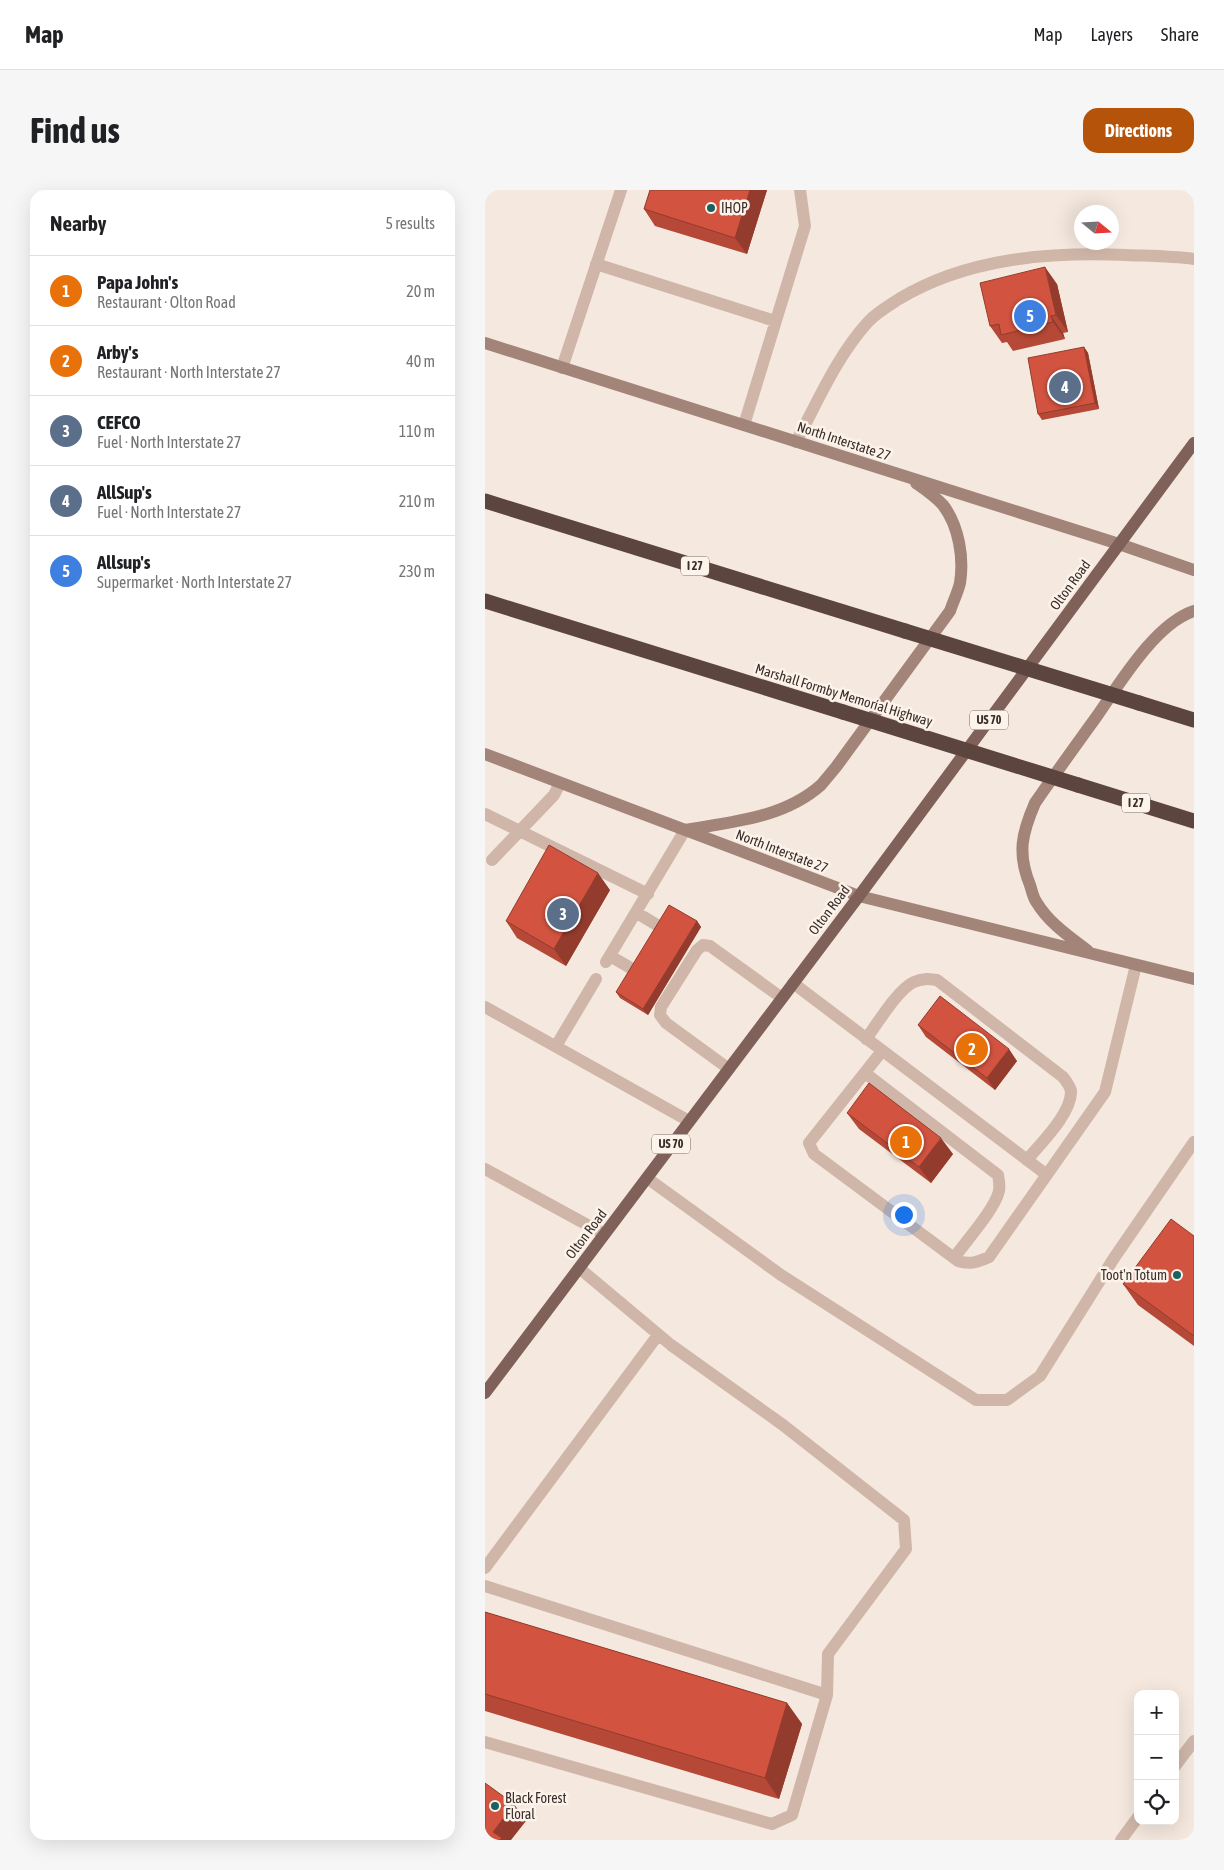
<!DOCTYPE html>
<meta charset="utf-8">
<style>
:root{--surface:#fff;--page:#f6f6f6;--text:#202124;--muted:#757577;--line:#e0e0e0;--accent:#b45309}
body{margin:0;font-family:"Asap Condensed",sans-serif;background:var(--page);color:var(--text)}
.controls{position:absolute;right:15px;bottom:15px;display:grid;overflow:hidden;border-radius:10px;box-shadow:0 5px 20px #0002}
.controls button{width:45px;height:45px;display:grid;place-items:center;padding:0;border:0;border-bottom:1px solid var(--line);background:var(--surface);color:var(--text);font:25px sans-serif}
.compass{position:absolute;left:589px;top:15px;width:45px;height:45px;border-radius:50%;background:var(--surface);box-shadow:0 5px 20px #0002;rotate:108deg}
.you{position:absolute;left:418px;top:1024px;width:18px;height:18px;margin:-12px;border:4px solid #fff;border-radius:50%;background:#1a73e8;box-shadow:0 0 0 8px #1a73e833}
.badge{display:grid;place-items:center;width:32px;height:32px;border-radius:50%;background:var(--accent);color:#fff;font-size:16px;font-weight:700}
.pin{position:absolute;translate:-50% -50%;border:2px solid #fff;box-shadow:0 1px 5px #0006}
.list{margin:0;padding:0;list-style:none}
h2{display:flex;justify-content:space-between;align-items:center;height:65px;margin:0;padding:0 20px;font-size:21px}
h2 small{font-size:16px;font-weight:400;color:var(--muted)}
.list li{display:grid;grid-template-columns:32px 1fr auto;gap:15px;align-items:center;box-sizing:border-box;height:70px;padding:0 20px;border-top:1px solid var(--line)}
.list b{display:block;font-size:19px;white-space:nowrap}
.list p{margin:0;font-size:16px;white-space:nowrap;color:var(--muted)}
.list em{font-size:16px;font-style:normal;color:var(--muted)}
.icon{flex:none;width:28px;height:28px;fill:none;stroke:currentColor;stroke-width:2;stroke-linecap:round;stroke-linejoin:round}
.map{position:relative;flex:none;width:709px;height:1650px;overflow:hidden;border-radius:15px}
header{display:flex;align-items:center;gap:30px;box-sizing:border-box;height:70px;padding:0 25px;background:var(--surface);border-bottom:1px solid var(--line)}
header strong{font-size:24px}
nav{display:flex;gap:28px;margin-inline-start:auto;font-size:18px}
.intro{display:flex;align-items:center;justify-content:space-between;box-sizing:border-box;height:120px;padding:0 30px}
h1{margin:0;font-size:35px}
.button{padding:12px 22px;border-radius:15px;background:var(--accent);color:#fff;font-size:18px;font-weight:700}
main{display:flex;gap:30px;padding:0 30px}
aside{flex:1;background:var(--surface);border-radius:15px;box-shadow:0 5px 20px #0002}
.map>svg:first-child{display:block}
.lines{fill:none;stroke-linecap:round;stroke-linejoin:round}
.service{stroke:#cfb6a8;stroke-width:12}
.secondary{stroke:#a38479;stroke-width:12}
.primary{stroke:#7f6159;stroke-width:12}
.motorway{stroke:#5d453f;stroke-width:15}
.motorway-bridge{stroke:#5d453f;stroke-width:15}
.wall{fill:#b54837}
.shaded-wall{fill:#933b2d}
.building{fill:#d25440;stroke:#933b2d}
.poi-dot{fill:#1a625f;stroke:#fcf3eb;stroke-width:2}
.labels{text-anchor:middle;dominant-baseline:central;stroke-width:5;stroke-linejoin:round;paint-order:stroke}
.shield{fill:#fcf3eb;stroke:#756863;stroke-width:1}
.shield-label{font-size:12px;font-weight:bold;fill:#3b2d29}
.poi-label{font-size:14px;fill:#3b2d29;stroke:#fcf3eb;text-anchor:start}
.street-label{font-size:14px;fill:#3b2d29;stroke:#fcf3eb}
</style>
<header>
<strong>Map</strong>
<nav><a>Map</a><a>Layers</a><a>Share</a></nav>
</header>
<div class="intro"><h1>Find us</h1><a class="button">Directions</a></div>
<main>
<aside>
<h2>Nearby<small>5 results</small></h2>
<ul class="list">
<li><span class="badge" style="background:#e8710a">1</span><div><b>Papa John's</b><p>Restaurant · Olton Road</p></div><em>20 m</em></li>
<li><span class="badge" style="background:#e8710a">2</span><div><b>Arby's</b><p>Restaurant · North Interstate 27</p></div><em>40 m</em></li>
<li><span class="badge" style="background:#5c6f8a">3</span><div><b>CEFCO</b><p>Fuel · North Interstate 27</p></div><em>110 m</em></li>
<li><span class="badge" style="background:#5c6f8a">4</span><div><b>AllSup's</b><p>Fuel · North Interstate 27</p></div><em>210 m</em></li>
<li><span class="badge" style="background:#3f7fe0">5</span><div><b>Allsup's</b><p>Supermarket · North Interstate 27</p></div><em>230 m</em></li>
</ul>
</aside>
<div class="map">
<svg width="709" height="1650" viewBox="0 0 709 1650">
<rect width="100%" height="100%" fill="#f5e8de"/>
<g class="lines">
<path class="service" d="M111,74L290,131
M77,178L136,0
M259,235L320,36L315,0
M311,252C333,211 352,166 383,132C391,123 403,116 414,109C482,68 563,62 641,65C664,66 686,66 709,69
M0,624L163,704
M7,670L69,605L75,593
M152,723L177,738
M125,766L151,781
M121,772L200,640
M308,793L562,985
M0,817L204,931
M381,849C392,834 414,798 429,792C437,788 444,789 452,790L578,887C581,891 585,896 586,901C587,923 556,953 542,970
M71,856L111,789
M397,861L324,953L329,964L473,1071C485,1075 493,1072 504,1067L620,902L651,775
M244,879L181,833L175,825L176,817L212,760L218,755L225,756L297,808
M380,883L513,985C514,990 515,995 514,1001C510,1019 481,1051 469,1068
M0,979L119,1044
M162,988L296,1085L491,1210H522L555,1186L629,1068L709,952
M0,1378L173,1145
M0,1396L342,1505
M0,1552L287,1634L307,1625L342,1505L343,1464L421,1359L419,1330L298,1235L186,1155L94,1078
M690,1576L709,1551
M636,1650L653,1627"/>
<path class="secondary" d="M0,153L634,354L709,380
M0,564L374,706L709,789
M200,640C247,632 299,628 336,595C341,589 346,583 351,577L465,421C468,412 473,402 475,393C479,368 474,336 458,315C450,306 441,300 431,293
M603,761C585,747 564,733 552,713C548,708 547,701 545,695C532,663 537,643 550,613C570,584 591,555 612,526C635,493 670,434 709,421"/>
<path class="primary" d="M0,1203L374,706L709,253"/>
<path class="motorway" d="M0,311L420,441
M0,411L358,522
M654,513L709,530
M593,595L709,631"/>
<path class="motorway-bridge" d="M420,441L654,513
M358,522L593,595"/>
</g>
<path class="wall" d="M165,0H282L262,64L170,36L159,19Z
M572,94L583,142L578,143L580,149L528,161L522,152L517,153L505,136Z
M599,157L603,163L614,219L557,230L553,224Z
M125,700L81,776L32,748L21,731Z
M212,731L216,737L163,825L135,808L131,802Z
M433,835L532,871L510,900L441,847Z
M362,923L468,964L446,993L374,939Z
M709,1046V1156L653,1115L638,1094Z
M0,1422L302,1513L317,1534L294,1609L0,1521Z"/>
<path class="shaded-wall" d="M265,0H282L262,64L250,48Z
M560,77L572,94L583,142L571,125Z
M566,126L578,143L580,149L568,132Z
M599,157L603,163L614,219L610,213Z
M113,683L125,700L81,776L69,759Z
M212,731L216,737L163,825L158,819Z
M524,859L532,871L510,900L502,888Z
M456,948L468,964L446,993L434,977Z
M302,1513L317,1534L294,1609L280,1588Z
M29,1614L41,1631L26,1650H14L8,1642Z"/>
<path class="building" d="M165,0H265L250,48L159,19Z
M560,77L571,125L566,126L568,132L516,145L514,134L505,136L495,93Z
M599,157L610,213L553,224L543,168Z
M64,655L113,683L69,759L21,731Z
M184,715L212,731L158,819L131,802Z
M455,806L524,859L502,888L433,835Z
M384,893L456,948L434,977L362,923Z
M686,1029L709,1046V1146L638,1094Z
M0,1422L302,1513L280,1588L0,1504Z
M0,1593L29,1614L8,1642L17,1648L15,1650H0Z"/>
<g class="poi-dot">
<circle cx="226" cy="18" r="5"/>
<circle cx="692" cy="1085" r="5"/>
<circle cx="10" cy="1616" r="5"/>
</g>
<g class="labels">
<g class="shield">
<rect x="196" y="366.5" width="28" height="19" rx="4"/>
<rect x="485" y="520.5" width="38" height="19" rx="4"/>
<rect x="637" y="603.5" width="28" height="19" rx="4"/>
<rect x="167" y="944.5" width="38" height="19" rx="4"/>
</g>
<g class="shield-label">
<text x="210" y="376">I 27</text>
<text x="504" y="530">US 70</text>
<text x="651" y="613">I 27</text>
<text x="186" y="954">US 70</text>
</g>
<g class="poi-label">
<text x="236" y="18">IHOP</text>
<text x="682" y="1085" text-anchor="end">Toot'n Totum</text>
<text x="20" y="1608">Black Forest<tspan x="20" dy="16">Floral</tspan></text>
</g>
<g class="street-label">
<text transform="translate(359 251) rotate(18)">North Interstate 27</text>
<text transform="translate(585 395) rotate(-54)">Olton Road</text>
<text transform="translate(359 505) rotate(17)">Marshall Formby Memorial Highway</text>
<text transform="translate(297 661) rotate(21)">North Interstate 27</text>
<text transform="translate(344 720) rotate(-53)">Olton Road</text>
<text transform="translate(101 1044) rotate(-53)">Olton Road</text>
</g>
</g>
</svg>
<div class="controls">
<button>+</button>
<button>−</button>
<button><svg class="icon" aria-label="locate" viewBox="0 0 24 24"><circle cx="12" cy="12" r="6"/><path d="M12 2v4M12 18v4M2 12h4M18 12h4"/></svg></button>
</div>
<svg class="compass" viewBox="-18 -18 36 36"><path d="M0-13l5 13h-10z" fill="#e53935"/><path d="M0 13l5-13h-10z" fill="#757577"/></svg>
<div class="you"></div>
<div class="pin badge" style="left:421px;top:952px;background:#e8710a">1</div>
<div class="pin badge" style="left:487px;top:859px;background:#e8710a">2</div>
<div class="pin badge" style="left:78px;top:724px;background:#5c6f8a">3</div>
<div class="pin badge" style="left:580px;top:197px;background:#5c6f8a">4</div>
<div class="pin badge" style="left:545px;top:126px;background:#3f7fe0">5</div>
</div>
</main>
